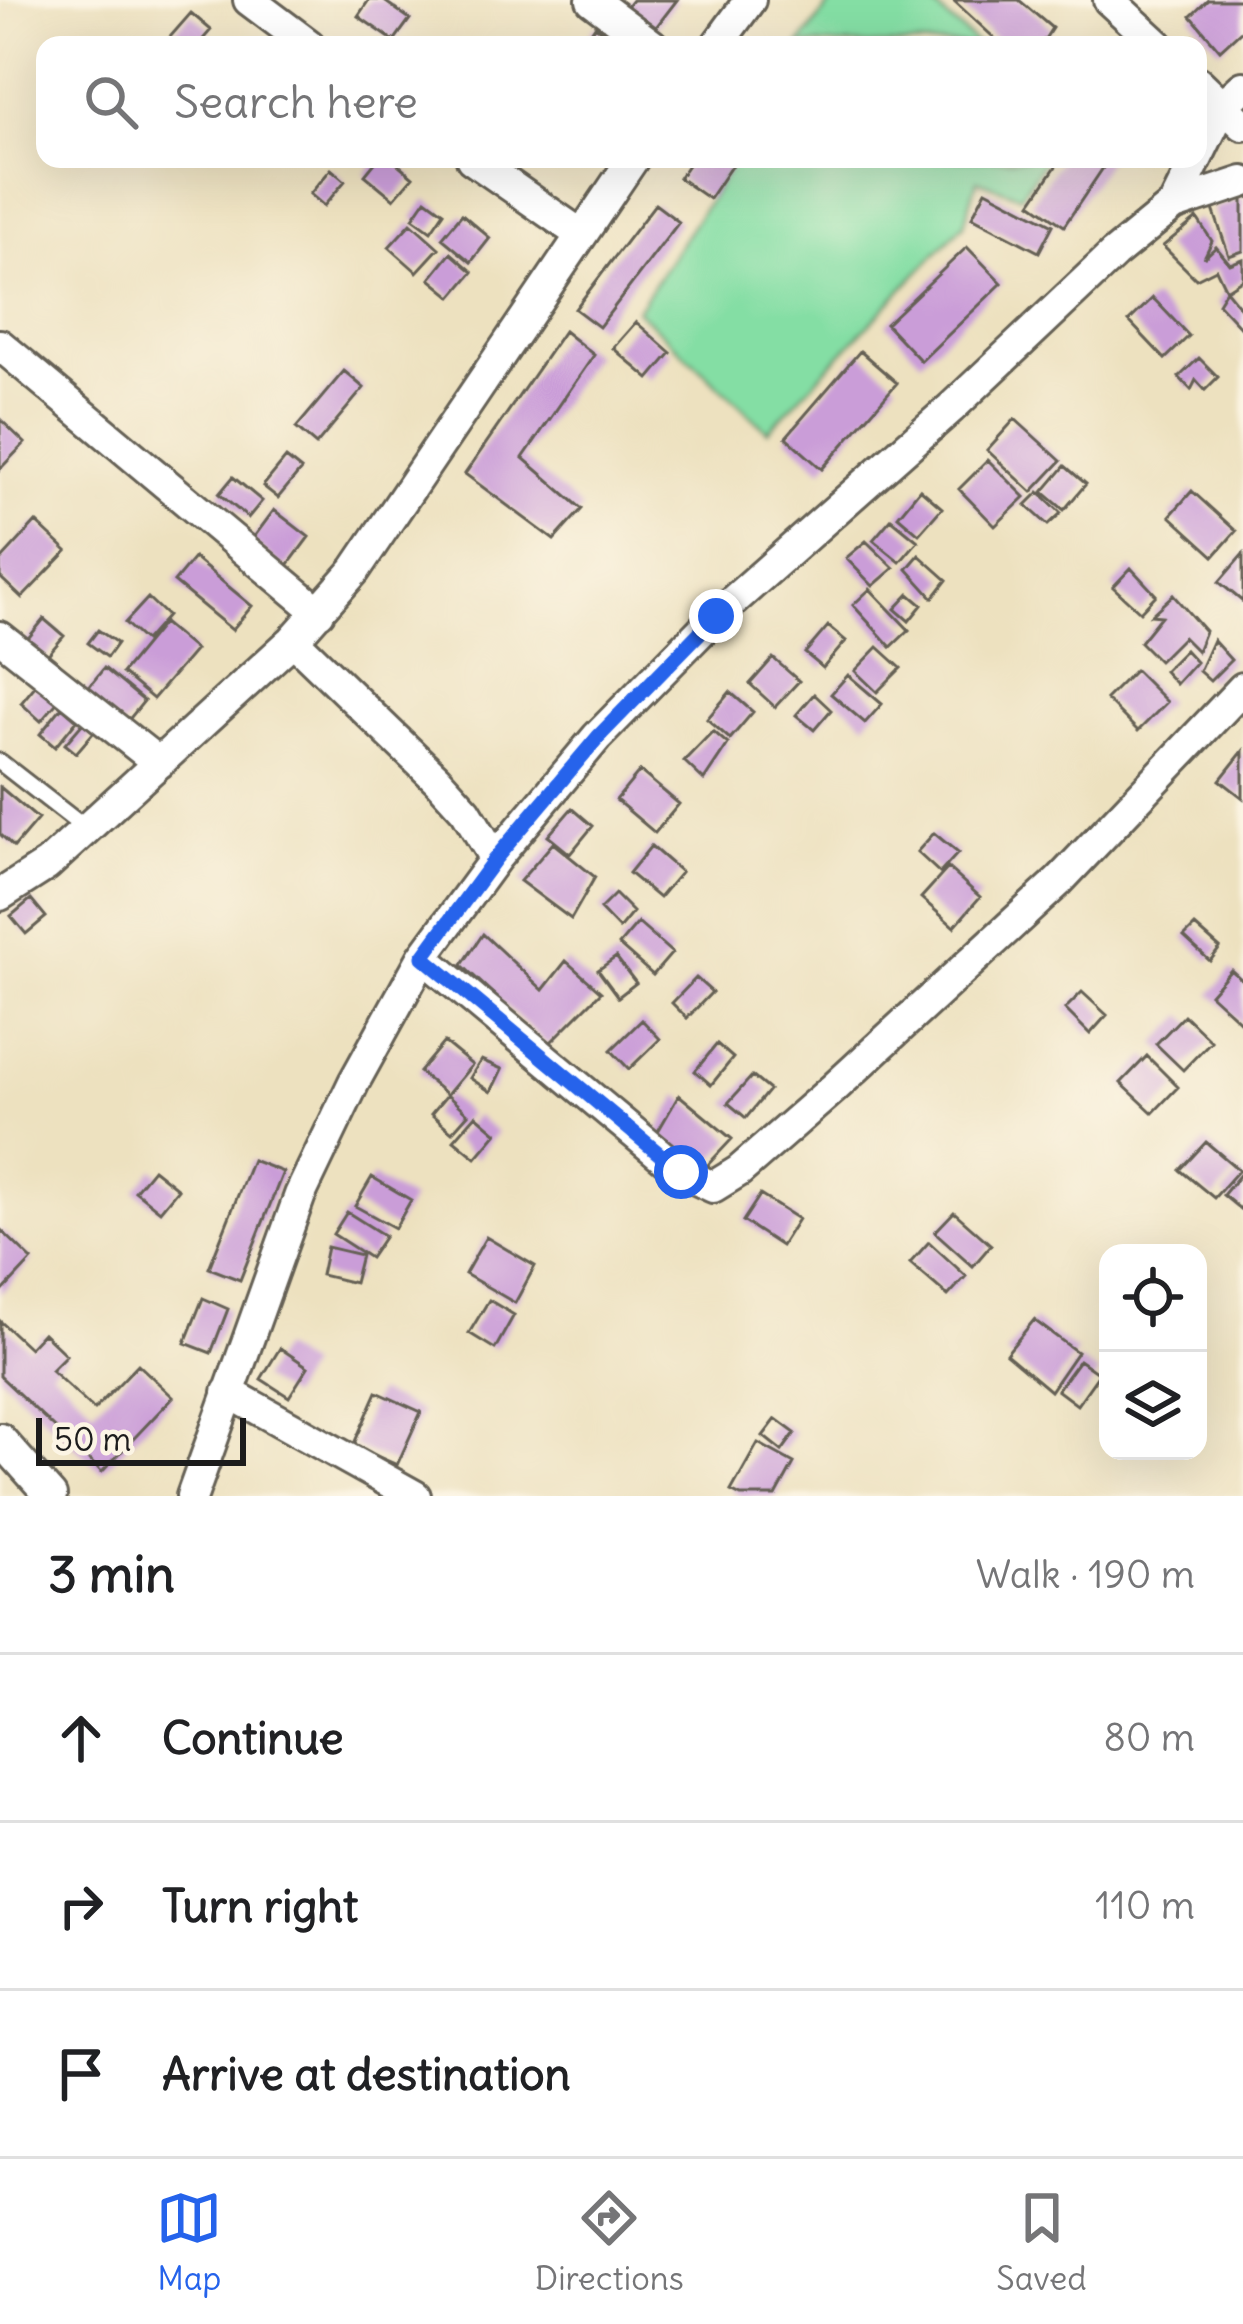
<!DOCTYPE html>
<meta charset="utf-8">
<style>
:root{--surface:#fff;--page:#f2f2f2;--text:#202124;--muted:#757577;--line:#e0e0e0;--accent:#2563eb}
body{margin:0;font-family:Delius,sans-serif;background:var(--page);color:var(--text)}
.controls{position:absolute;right:36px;bottom:36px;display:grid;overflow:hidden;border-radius:24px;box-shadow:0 12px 48px #0002}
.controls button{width:108px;height:108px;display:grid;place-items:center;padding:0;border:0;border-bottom:3px solid var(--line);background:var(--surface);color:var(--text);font:60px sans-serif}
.scale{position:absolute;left:36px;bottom:30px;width:210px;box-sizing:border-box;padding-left:12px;border:6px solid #1c1c1c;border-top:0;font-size:33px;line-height:42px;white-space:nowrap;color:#1c1c1c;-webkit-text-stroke:9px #fcf5e5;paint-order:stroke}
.stop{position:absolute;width:36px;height:36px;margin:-27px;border:9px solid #2563eb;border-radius:50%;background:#fff}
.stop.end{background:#2563eb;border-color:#fff;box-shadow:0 3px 12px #0008}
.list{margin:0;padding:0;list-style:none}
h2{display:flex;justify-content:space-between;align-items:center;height:156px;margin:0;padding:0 48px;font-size:51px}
h2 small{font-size:39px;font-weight:400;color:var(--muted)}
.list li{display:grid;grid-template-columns:78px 1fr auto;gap:36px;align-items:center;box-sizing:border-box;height:168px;padding:0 48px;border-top:3px solid var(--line)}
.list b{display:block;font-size:45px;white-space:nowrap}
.list em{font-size:39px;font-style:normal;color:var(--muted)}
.icon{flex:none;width:66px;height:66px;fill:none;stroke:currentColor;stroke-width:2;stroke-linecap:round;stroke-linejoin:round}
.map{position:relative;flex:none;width:1243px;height:1496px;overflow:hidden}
.search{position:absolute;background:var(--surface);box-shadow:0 12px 48px #0002;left:36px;right:36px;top:36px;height:132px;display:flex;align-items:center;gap:30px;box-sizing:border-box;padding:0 42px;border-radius:24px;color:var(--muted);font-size:45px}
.sheet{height:660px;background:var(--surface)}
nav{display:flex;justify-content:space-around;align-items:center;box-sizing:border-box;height:168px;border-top:3px solid var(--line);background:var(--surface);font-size:33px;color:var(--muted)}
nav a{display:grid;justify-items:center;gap:6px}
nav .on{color:var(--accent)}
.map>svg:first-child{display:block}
.green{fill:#84dea4;stroke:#507d60;stroke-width:3}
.building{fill:#ca9dd8}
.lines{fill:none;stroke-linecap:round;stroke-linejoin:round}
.service-casing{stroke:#656155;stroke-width:21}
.minor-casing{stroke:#656155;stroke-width:36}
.service{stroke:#fff;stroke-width:15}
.minor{stroke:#fff;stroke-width:30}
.route{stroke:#2563eb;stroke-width:15}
</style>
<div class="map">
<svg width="1243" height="1496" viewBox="0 0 1243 1496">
<rect width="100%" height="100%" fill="#fcf5e5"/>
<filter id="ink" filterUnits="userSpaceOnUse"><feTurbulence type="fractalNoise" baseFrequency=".00833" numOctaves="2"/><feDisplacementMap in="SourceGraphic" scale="24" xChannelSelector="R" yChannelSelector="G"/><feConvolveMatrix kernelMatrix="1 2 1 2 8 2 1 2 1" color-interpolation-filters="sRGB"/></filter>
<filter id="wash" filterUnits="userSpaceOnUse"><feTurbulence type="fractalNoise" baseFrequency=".004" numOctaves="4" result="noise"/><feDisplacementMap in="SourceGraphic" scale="48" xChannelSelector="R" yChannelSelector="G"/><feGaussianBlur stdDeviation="2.7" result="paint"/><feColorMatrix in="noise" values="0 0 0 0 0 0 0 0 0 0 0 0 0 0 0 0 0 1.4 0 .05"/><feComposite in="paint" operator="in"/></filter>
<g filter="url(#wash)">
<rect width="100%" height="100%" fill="#ede1bf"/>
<path class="green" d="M833,0H927L978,45H799Z
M736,159H1046L1020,196L977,180L964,224L768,431L637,310Z"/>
<g id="blocks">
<path class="building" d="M369,0H383L410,19L394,41L358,16Z
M632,0H677L650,35L622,13Z
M953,0H1019L1052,28L1041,45H1002Z
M1208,0H1243V29L1220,50L1191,16Z
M191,13L211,30L198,45H163Z
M595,26L621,45H582Z
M378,159H392L413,177L394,199L365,175Z
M692,159H736L709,199L679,178Z
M1061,159H1109L1064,226L1031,203Z
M331,169L345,181L324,206L310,194Z
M986,190L1053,225L1039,252L972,217Z
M1243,198V251L1229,256L1213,209Z
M426,199L444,212L431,231L413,218Z
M655,204L679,222L599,327L575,309Z
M462,214L490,238L471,262L442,238Z
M1197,218L1212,241L1204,258L1216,247L1230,264L1243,259V279L1226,290L1216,269L1196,279L1163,246Z
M411,223L439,248L417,272L389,247Z
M967,247L1002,283L921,361L886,324Z
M451,253L473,272L452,297L430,279Z
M1226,290L1243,311V330L1218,303Z
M1153,298L1189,336L1165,359L1129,321Z
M636,322L671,353L649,379L613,348Z
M564,331L594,355L523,458L582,509L554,540L465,474Z
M860,351L897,383L822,469L786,437Z
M1199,358L1218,377L1205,390L1196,380L1191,390L1179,377Z
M344,371L364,388L316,445L296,428Z
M0,419L25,443L0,469Z
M1015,419L1061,461L1032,492L987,450Z
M286,458L301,470L278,498L263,486Z
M988,460L1025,497L995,526L959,489Z
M1065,466L1086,484L1064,510L1043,492Z
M233,477L262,501L248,518L219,494Z
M920,489L942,508L919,534L898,516Z
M1192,491L1236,531L1214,556L1170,516Z
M1039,492L1061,513L1048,525L1026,505Z
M274,510L309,537L286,568L251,541Z
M891,519L918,541L900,562L873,540Z
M36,522L67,551L22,598L0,577V561Z
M866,541L894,568L873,586L846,558Z
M1243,554V602L1219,582Z
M919,555L947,580L933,598L907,569Z
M194,558L252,606L232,630L174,582Z
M1131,568L1156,595L1140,612L1113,587Z
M870,589L909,630L891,647L853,605Z
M909,594L922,605L909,621L895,609Z
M1173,595L1205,631L1197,651L1183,637L1159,661L1140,642L1161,616L1151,615Z
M148,598L167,616L145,641L125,623Z
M44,619L64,636L45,658L25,642Z
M163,623L195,650L153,699L122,673Z
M828,626L846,641L823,668L805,653Z
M98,630L117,643L107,657L88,643Z
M1213,640L1231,660L1210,681L1199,671Z
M878,647L901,668L877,692L855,671Z
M1185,650L1196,662L1176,684L1164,671Z
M773,658L799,681L775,707L750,684Z
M104,668L144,701L123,727L83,694Z
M1135,670L1167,702L1138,731L1106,699Z
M848,675L882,704L865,723L831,694Z
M40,680L61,698L41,721L21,703Z
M730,692L753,712L730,739L707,719Z
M814,694L831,710L814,730L796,715Z
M62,707L77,720L55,747L40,734Z
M83,723L94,732L76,753L65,744Z
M713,731L728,744L704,780L684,761Z
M1243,751V798L1220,780Z
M640,771L679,804L655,833L616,800Z
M0,787L38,819L14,847L0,834Z
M572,808L593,826L570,854L548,836Z
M934,833L958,853L940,873L917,852Z
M553,843L595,877L571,919L520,881Z
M651,846L681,872L659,898L629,873Z
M948,868L980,897L954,927L921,898Z
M615,894L633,912L619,929L600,909Z
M31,899L46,917L26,934L11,916Z
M638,923L672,953L653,975L619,945Z
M1195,926L1220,948L1210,961L1184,937Z
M483,934L543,990L566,961L601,992L548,1045L462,965Z
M616,957L636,983L618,997L598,970Z
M1231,970L1243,981V1024L1210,994Z
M696,978L712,992L687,1018L672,1003Z
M1082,992L1107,1015L1090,1034L1065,1009Z
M1184,1015L1211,1041L1183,1070L1156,1044Z
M642,1020L660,1039L629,1069L611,1050Z
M444,1042L472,1065L447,1095L419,1072Z
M717,1044L733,1058L711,1085L695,1071Z
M1147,1056L1178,1087L1153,1113L1121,1083Z
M481,1060L502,1069L491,1092L470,1078Z
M752,1076L769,1090L746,1118L728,1103Z
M447,1095L468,1114L452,1132L431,1114Z
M679,1095L732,1139L703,1170L657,1133Z
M476,1115L497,1133L476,1158L454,1140Z
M1206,1142L1239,1170L1214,1198L1180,1170Z
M252,1160L283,1172L240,1280L209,1268Z
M153,1169L178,1189L160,1211L135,1191Z
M1243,1171V1205L1240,1209L1223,1195Z
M372,1177L411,1200L395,1228L355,1206Z
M760,1195L798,1219L781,1246L743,1221Z
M347,1212L385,1236L370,1258L333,1234Z
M954,1212L991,1245L973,1266L935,1232Z
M0,1229L32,1260L0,1294Z
M486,1237L535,1266L515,1303L465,1274Z
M929,1242L966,1276L948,1296L910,1263Z
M327,1247L361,1255L354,1283L321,1275Z
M203,1298L228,1309L211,1353L185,1343Z
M489,1300L514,1315L495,1349L469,1333Z
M1034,1320L1077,1352L1050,1391L1006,1354Z
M0,1321L29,1348L43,1333L66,1355L51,1370L94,1410L138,1364L173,1397L102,1472L0,1376Z
M280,1348L308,1367L289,1397L261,1379Z
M1079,1360L1099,1374L1077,1405L1057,1390Z
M377,1392L421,1412L397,1465L353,1446Z
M776,1419L795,1433L782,1451L763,1436Z
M758,1443L794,1463L776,1496H741L731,1491Z"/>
</g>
</g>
<g filter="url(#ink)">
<use href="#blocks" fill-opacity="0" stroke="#656155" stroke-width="3"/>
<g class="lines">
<g class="service-casing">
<path id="service" d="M0,762L86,829"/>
</g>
<g class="minor-casing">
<path id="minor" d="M249,0L309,45
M592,0L652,45
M1109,0L1158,45
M717,45L750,0
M1198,82L1243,125
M472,159L580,234
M1174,205L1223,105L1243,87
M0,345L319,612
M0,637L159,763
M293,640L437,779L466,811L495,859
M0,895L47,865L293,640L355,570L633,159
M423,957L681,1172L713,1187L739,1171L834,1088L1059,881L1243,688
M228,1392L415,1496
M0,1439L51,1496
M192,1496L300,1195L354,1082L423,957L495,859L597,737L716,616L951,408L1114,254L1174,205L1243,182"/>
</g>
<use href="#service" class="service"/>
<use href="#minor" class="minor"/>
</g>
</g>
<g class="lines" filter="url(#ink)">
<path class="route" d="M681,1172L423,957L495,859L598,737L716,616"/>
</g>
</svg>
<div class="controls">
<button><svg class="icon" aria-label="locate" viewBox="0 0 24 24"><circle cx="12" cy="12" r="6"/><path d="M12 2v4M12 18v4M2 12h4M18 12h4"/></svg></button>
<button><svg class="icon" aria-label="layers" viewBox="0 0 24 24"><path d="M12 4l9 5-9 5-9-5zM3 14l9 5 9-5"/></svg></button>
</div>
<div class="scale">50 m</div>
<div class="stop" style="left:681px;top:1172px"></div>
<div class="stop end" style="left:716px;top:616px"></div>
<div class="search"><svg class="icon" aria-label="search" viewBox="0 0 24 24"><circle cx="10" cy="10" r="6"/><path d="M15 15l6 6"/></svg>Search here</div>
</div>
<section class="sheet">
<h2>3 min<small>Walk · 190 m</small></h2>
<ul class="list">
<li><svg class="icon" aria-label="ahead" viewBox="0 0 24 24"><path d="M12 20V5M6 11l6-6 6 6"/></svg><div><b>Continue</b></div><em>80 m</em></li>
<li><svg class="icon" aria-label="right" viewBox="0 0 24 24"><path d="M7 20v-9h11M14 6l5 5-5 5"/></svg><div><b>Turn right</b></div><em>110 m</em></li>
<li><svg class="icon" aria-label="arrive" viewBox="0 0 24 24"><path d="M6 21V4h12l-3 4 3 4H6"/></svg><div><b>Arrive at destination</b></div></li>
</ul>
</section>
<nav>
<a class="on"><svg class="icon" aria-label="map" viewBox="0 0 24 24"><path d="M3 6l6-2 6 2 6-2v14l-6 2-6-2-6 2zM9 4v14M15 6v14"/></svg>Map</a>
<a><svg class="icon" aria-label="directions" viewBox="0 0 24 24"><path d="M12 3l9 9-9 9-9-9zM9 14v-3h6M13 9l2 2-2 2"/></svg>Directions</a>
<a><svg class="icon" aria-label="saved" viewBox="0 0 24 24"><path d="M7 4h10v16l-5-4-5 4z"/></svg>Saved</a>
</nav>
